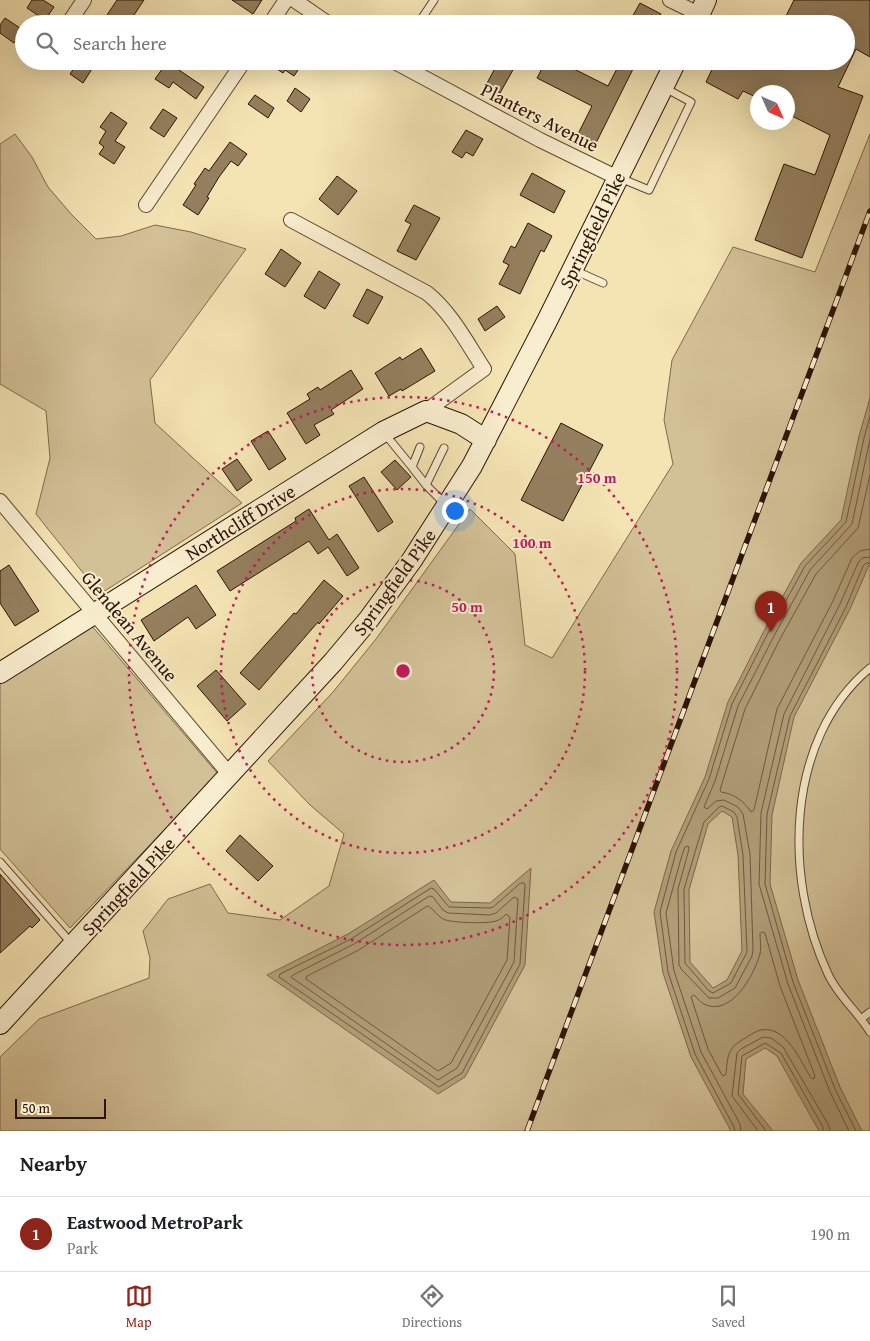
<!DOCTYPE html>
<style>
:root{--surface:#fff;--page:#f6f6f6;--text:#202124;--muted:#757577;--line:#e0e0e0;--accent:#8f2418}
body{margin:0;font-family:"Gentium Book Plus",serif;background:var(--page);color:var(--text)}
.compass{position:absolute;left:750px;top:85px;width:45px;height:45px;border-radius:50%;background:var(--surface);box-shadow:0 5px 20px #0002;rotate:135deg}
.scale{position:absolute;left:15px;bottom:12px;width:91px;box-sizing:border-box;padding-left:5px;border:2px solid #2d1201;border-top:0;font-size:14px;line-height:18px;white-space:nowrap;color:#2d1201;-webkit-text-stroke:4px #f8edce;paint-order:stroke}
.you{position:absolute;left:454px;top:510px;width:18px;height:18px;margin:-12px;border:4px solid #fff;border-radius:50%;background:#1a73e8;box-shadow:0 0 0 8px #1a73e833}
.badge{display:grid;place-items:center;width:32px;height:32px;border-radius:50%;background:var(--accent);color:#fff;font-size:16px;font-weight:700}
.pin{position:absolute;translate:-50% -41px;filter:drop-shadow(0 1px 2px #0008)}
.pin::after{content:'';position:absolute;top:26px;width:18px;height:15px;background:inherit;clip-path:polygon(0 0,100% 0,50% 100%)}
.list{margin:0;padding:0;list-style:none}
h2{display:flex;justify-content:space-between;align-items:center;height:65px;margin:0;padding:0 20px;font-size:21px}
h2 small{font-size:16px;font-weight:400;color:var(--muted)}
.list li{display:grid;grid-template-columns:32px 1fr auto;gap:15px;align-items:center;box-sizing:border-box;height:75px;padding:0 20px;border-top:1px solid var(--line)}
.list b{display:block;font-size:19px;white-space:nowrap}
.list p{margin:0;font-size:16px;white-space:nowrap;color:var(--muted)}
.list em{font-size:16px;font-style:normal;color:var(--muted)}
.icon{flex:none;width:28px;height:28px;fill:none;stroke:currentColor;stroke-width:2;stroke-linecap:round;stroke-linejoin:round}
.map{position:relative;flex:none;width:870px;height:1131px;overflow:hidden}
.search{position:absolute;background:var(--surface);box-shadow:0 5px 20px #0002;left:15px;right:15px;top:15px;height:55px;display:flex;align-items:center;gap:12px;box-sizing:border-box;padding:0 18px;border-radius:28px;color:var(--muted);font-size:19px}
.sheet{height:140px;background:var(--surface)}
nav{display:flex;justify-content:space-around;align-items:center;box-sizing:border-box;height:70px;border-top:1px solid var(--line);background:var(--surface);font-size:14px;color:var(--muted)}
nav a{display:grid;justify-items:center;gap:2px}
nav .on{color:var(--accent)}
.map>svg:first-child{display:block}
.green{fill:#d2c096;stroke:#80694c}
.water{fill:#b09d77;stroke:#7c6548;fill-rule:evenodd}
.lines{fill:none;stroke-linecap:round;stroke-linejoin:round}
.shore{stroke:#6e583c;stroke-width:1}
.building{fill:#947f5e;stroke:#2d1201}
.lane-casing{stroke:#5f462e;stroke-width:9}
.street-casing{stroke:#5f462e;stroke-width:16}
.secondary-casing{stroke:#2d1201;stroke-width:22}
.lane{stroke:#f8edce;stroke-width:7}
.street{stroke:#f8edce;stroke-width:14}
.secondary{stroke:#f8edce;stroke-width:20}
.rail-casing{stroke:#2d1201;stroke-width:5.5}
.rail{stroke:#f8edce;stroke-width:4;stroke-dasharray:11;stroke-linecap:butt}
.ring{fill:none;stroke:#c2185b;stroke-width:2.5;stroke-dasharray:2.5 5}
.labels{text-anchor:middle;dominant-baseline:central;stroke-width:4;stroke-linejoin:round;paint-order:stroke}
.street-label{font-size:19px;fill:#2d1201;stroke:#f8edce}
.centre{fill:#c2185b;stroke:#f8edce;stroke-width:2.5}
.ring-label{font-size:15px;text-anchor:middle;font-weight:bold;fill:#c2185b;stroke:#f8edce;stroke-width:4;stroke-linejoin:round;paint-order:stroke}
</style>
<div class="map">
<svg width="870" height="1131" viewBox="0 0 870 1131">
<rect width="100%" height="100%" fill="#f4e4b4"/>
<filter id="stains"><feTurbulence type="fractalNoise" baseFrequency=".004" numOctaves="4"/><feColorMatrix values="0 0 0 0 .2 0 0 0 0 .09 0 0 0 0 .02 0 0 0 .5 -.17"/></filter>
<radialGradient id="worn" r=".72"><stop offset=".6" stop-color="#630" stop-opacity="0"/><stop offset="1" stop-color="#630" stop-opacity=".3"/></radialGradient>
<path class="green" d="M15,134L32,157L48,187L72,215L96,239L121,236L155,225L191,232L246,249L150,380L155,423L242,503L100,594L36,514L50,458L46,411L0,384V144Z
M870,134V1131H0V1057L39,1019L149,978L150,958L143,931L168,899L210,884L228,913L280,920L329,886L344,834L310,805L268,761L333,692L376,639L470,509L515,554L525,645L552,658L673,464L664,420L672,360L733,247L815,272Z
M92,626L218,774L70,928L0,849V682Z"/>
<path class="water" d="M870,398V563L850,609L794,717L772,815L770,884L798,980L840,1087L862,1131H819L777,1056L765,1048L746,1059L743,1094L773,1131H731L691,1057L663,973L654,912L671,851L705,777L728,702L764,631L801,563L841,520L859,436ZM722,811L732,817L738,855L742,951L727,980L713,988L690,962L689,890L708,824Z
M531,868L525,965L465,1077L438,1094L267,975L348,934L434,880L451,902L490,903Z"/>
<g class="lines">
<path class="shore" d="M870,475L858,528L816,574L780,639L745,709L720,790L721,792C734,794 744,801 751,812L754,810L777,709L833,601L852,558L860,551L870,549
M722,806L734,812L737,817L743,855L747,952L731,983L713,993L709,991L685,963L684,889L704,822L718,808Z
M521,883H524L525,885L520,964L462,1073L439,1087L279,977L280,974L351,939L431,888L434,889L449,907L490,908L493,907Z
M430,896L433,897L443,910L448,913L490,915L496,913L514,897L518,899L514,962L457,1068L438,1080L291,977L293,975L354,944Z
M428,906C434,909 437,916 443,919C451,923 487,924 496,921C500,920 503,917 506,914L510,917L507,960L451,1063L438,1071L306,979L307,976L357,951Z
M762,932L765,933L780,986L815,1076L814,1079L811,1078C801,1062 786,1025 761,1030C756,1031 752,1034 747,1037C728,1048 728,1052 726,1074L724,1076L722,1075L708,1049L691,997L694,995C698,999 701,1003 706,1005C732,1015 753,976 759,957C762,950 760,941 760,934Z
M735,1131L734,1127L695,1054L668,972L660,912L676,852L709,779L732,704L768,633L805,566L846,522L864,438L870,416
M741,1131L740,1124L701,1052L674,971L666,913L682,855L685,847L688,846L689,849L678,889L679,965L682,970L709,998H718L735,988L752,956L753,950L750,854L743,814L738,807L724,800L716,801L707,809L704,807L715,781L738,706L774,636L810,570L852,524L870,439
M758,1131L732,1096L737,1053L741,1049L763,1037L771,1038L783,1047L828,1124L830,1131
M766,1131L738,1094L742,1056L765,1043L781,1053L823,1127V1131
M849,1131L830,1092L788,984L759,884L761,813L784,714L840,604L858,563L862,558L870,557
M856,1131L835,1089L793,982L765,884L767,814L790,716L846,607L863,566L866,563H870"/>
</g>
<path class="building" d="M32,0H43L54,7L45,20L27,8Z
M117,0H144L128,24H101Z
M232,0H262L253,14Z
M794,0H870V57L856,49L838,87L863,96L802,258L755,240L784,164L815,175L830,135L788,114V92H758V98L743,91L738,99L706,82L716,61H846V24H782Z
M640,3L661,14L656,24H651L642,19L639,24L631,19Z
M5,18L23,30L14,43L0,33V25Z
M79,61H97L83,83L70,74Z
M168,61H185L179,70L204,87L196,99L173,82L169,88L155,79Z
M272,61H304L294,76L285,70L283,73L274,67L276,64Z
M499,61H518L500,93L486,85Z
M546,61H573L570,67L608,86L621,61H637L596,143L578,134L592,106L537,78Z
M295,88L310,99L301,112L287,101Z
M255,95L274,108L268,118L248,104Z
M163,109L177,118L164,137L150,128Z
M111,112L127,123L115,141L125,147L114,164L99,154L104,147L99,143L106,131L100,127Z
M466,130L483,139L473,156L466,152L462,158L452,152Z
M230,142L247,154L238,166L231,161L219,177L207,197L209,198L198,215L183,205L196,185L194,184L205,168L209,171Z
M532,173L565,191L554,213L520,195Z
M337,176L357,191L338,215L319,199Z
M414,205L440,218L416,260L397,251L411,224L405,221Z
M528,223L552,236L544,252L541,250L520,294L499,284L509,265L503,262L511,246L515,248Z
M281,249L301,263L285,287L265,274Z
M319,271L340,284L325,309L304,296Z
M367,289L383,297L368,324L353,316Z
M497,306L505,317L485,331L478,319Z
M421,348L435,371L402,391L401,389L389,396L375,373L400,357L402,360Z
M351,370L363,389L331,410L334,414L314,425L320,435L306,444L287,413L310,399L307,394L318,387L320,390Z
M561,423L603,445L563,521L521,500Z
M268,431L286,459L269,470L251,441Z
M237,459L252,480L237,491L222,469Z
M395,460L411,477L397,490L381,472Z
M364,477L393,522L378,532L349,486Z
M309,509L329,540L337,534L359,568L347,576L328,547L318,554L309,541L230,591L217,571L296,521L295,518Z
M9,565L39,611L15,626L0,603V571Z
M324,580L343,596L319,624L318,622L259,690L240,673L294,613L296,614Z
M196,585L216,615L196,629L188,617L154,641L141,620Z
M216,670L246,704L227,721L197,686Z
M240,835L273,866L258,881L226,851Z
M0,874L40,920L32,928L30,926L0,953Z"/>
<g class="lines">
<g class="lane-casing">
<path id="lane" d="M418,24L434,0
M620,178L649,190L691,102L663,87
M574,270L603,283
M385,434L412,467L420,447
M444,448L426,485L446,505
M412,467L426,485
M870,668C784,740 784,880 828,974C838,996 858,1012 870,1032
M0,862L72,944
M861,1019L870,1012"/>
</g>
<g class="street-casing">
<path id="street" d="M294,0L329,24
M670,0L699,14
M68,24L84,0
M270,24L286,0
M393,61L540,140L618,178
M146,205L244,61
M291,220L427,293C451,312 467,343 484,369L426,411
M0,501L230,775"/>
</g>
<g class="secondary-casing">
<path id="secondary" d="M695,24L706,0
M0,673L383,432L426,411L461,424L486,440
M0,1024L333,662L369,619L412,560L472,466L548,319L676,61"/>
</g>
<use href="#lane" class="lane"/>
<use href="#street" class="street"/>
<use href="#secondary" class="secondary"/>
<g class="rail-casing">
<path id="rail" d="M527,1131L870,211"/>
</g>
<use href="#rail" class="rail"/>
</g>
<g class="ring">
<circle cx="403" cy="671" r="91"/>
<circle cx="403" cy="671" r="182"/>
<circle cx="403" cy="671" r="274"/>
</g>
<g class="labels">
<g class="street-label">
<text transform="translate(540 117) rotate(27)">Planters Avenue</text>
<text transform="translate(592 230) rotate(-64)">Springfield Pike</text>
<text transform="translate(240 522) rotate(-32)">Northcliff Drive</text>
<text transform="translate(394 582) rotate(-54)">Springfield Pike</text>
<text transform="translate(130 626) rotate(50)">Glendean Avenue</text>
<text transform="translate(128 886) rotate(-47)">Springfield Pike</text>
</g>
</g>
<circle cx="403" cy="671" r="8" class="centre"/>
<g class="ring-label">
<text x="597" y="483">150 m</text>
<text x="532" y="548">100 m</text>
<text x="467" y="612">50 m</text>
</g>
<rect width="100%" height="100%" filter="url(#stains)"/>
<rect width="100%" height="100%" fill="url(#worn)"/>
</svg>
<svg class="compass" viewBox="-18 -18 36 36"><path d="M0-13l5 13h-10z" fill="#e53935"/><path d="M0 13l5-13h-10z" fill="#757577"/></svg>
<div class="scale">50 m</div>
<div class="you"></div>
<div class="pin badge" style="left:771px;top:632px">1</div>
<div class="search"><svg class="icon" aria-label="search" viewBox="0 0 24 24"><circle cx="10" cy="10" r="6"/><path d="M15 15l6 6"/></svg>Search here</div>
</div>
<section class="sheet">
<h2>Nearby<small></small></h2>
<ul class="list">
<li><span class="badge">1</span><div><b>Eastwood MetroPark</b><p>Park</p></div><em>190 m</em></li>
</ul>
</section>
<nav>
<a class="on"><svg class="icon" aria-label="map" viewBox="0 0 24 24"><path d="M3 6l6-2 6 2 6-2v14l-6 2-6-2-6 2zM9 4v14M15 6v14"/></svg>Map</a>
<a><svg class="icon" aria-label="directions" viewBox="0 0 24 24"><path d="M12 3l9 9-9 9-9-9zM9 14v-3h6M13 9l2 2-2 2"/></svg>Directions</a>
<a><svg class="icon" aria-label="saved" viewBox="0 0 24 24"><path d="M7 4h10v16l-5-4-5 4z"/></svg>Saved</a>
</nav>
